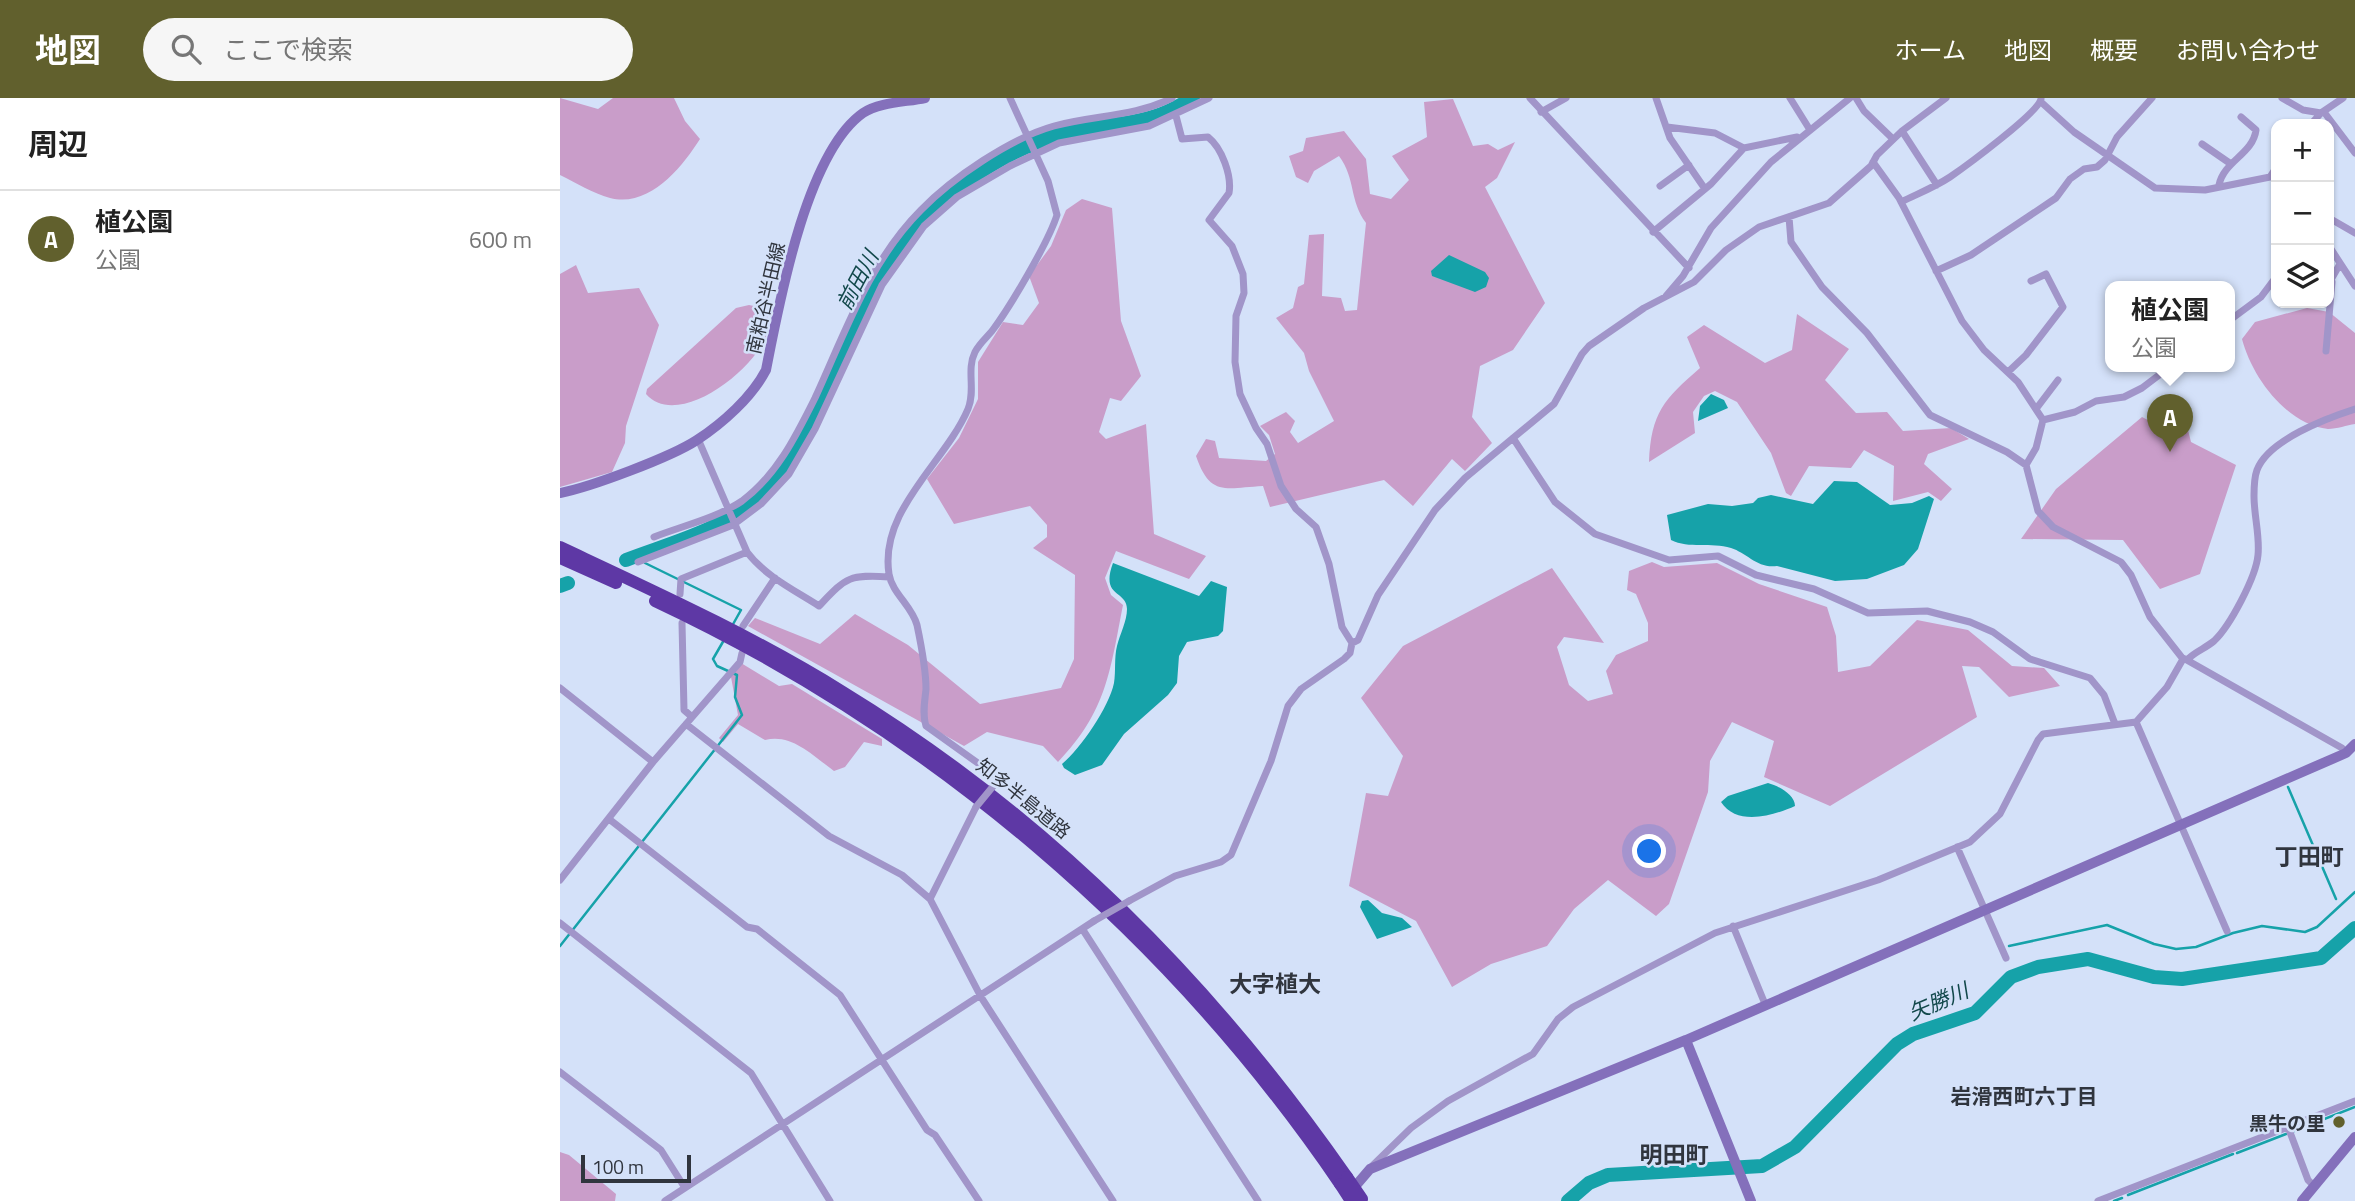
<!DOCTYPE html>
<html lang="ja">
<meta charset="utf-8">
<style>
:root{--surface:#fff;--page:#f6f6f6;--text:#222;--muted:#767676;--line:#e0e0e0;--accent:#61602d}
body{margin:0;font-family:"Titillium Web","Noto Sans JP",sans-serif;background:var(--page);color:var(--text)}
.controls{position:absolute;right:21px;top:21px;display:grid;overflow:hidden;border-radius:14px;box-shadow:0 2px 5px #0004}
.controls button{width:63px;height:63px;display:grid;place-items:center;padding:0;border:0;border-bottom:2px solid var(--line);background:var(--surface);color:var(--text);font:35px sans-serif}
.scale{position:absolute;left:21px;bottom:18px;width:110px;box-sizing:border-box;padding-left:7px;border:4px solid #30353e;border-top:0;font-size:19px;line-height:24px;white-space:nowrap;color:#30353e;-webkit-text-stroke:5px #d4e1f9;paint-order:stroke}
.you{position:absolute;left:1090px;top:754px;width:24px;height:24px;margin:-18px;border:5px solid #fff;border-radius:50%;background:#1a73e8;box-shadow:0 0 0 10px #1a73e833}
.badge{display:grid;place-items:center;width:46px;height:46px;border-radius:50%;background:var(--accent);color:#fff;font-size:23px;font-weight:700}
.pin{position:absolute;translate:-50% -58px;filter:drop-shadow(0 2px 4px #0008)}
.pin::after{content:'';position:absolute;top:37px;width:24px;height:21px;background:inherit;clip-path:polygon(0 0,100% 0,50% 100%)}
.popup{position:absolute;left:1545px;top:183px;width:130px;height:91px;box-sizing:border-box;display:grid;place-content:center;border-radius:14px;background:var(--surface);filter:drop-shadow(0 2px 5px #0005);font-size:23px;white-space:nowrap;color:var(--muted)}
.popup b{font-size:26px;color:var(--text)}
.popup::after{content:'';position:absolute;left:50%;top:100%;margin-left:-14px;border:14px solid transparent;border-top-color:var(--surface)}
.list{margin:0;padding:0;list-style:none}
h2{display:flex;justify-content:space-between;align-items:center;height:91px;margin:0;padding:0 28px;font-size:30px}
h2 small{font-size:23px;font-weight:400;color:var(--muted)}
.list li{display:grid;grid-template-columns:46px 1fr auto;gap:21px;align-items:center;box-sizing:border-box;height:98px;padding:0 28px;border-top:2px solid var(--line)}
.list b{display:block;font-size:26px;white-space:nowrap}
.list p{margin:0;font-size:23px;white-space:nowrap;color:var(--muted)}
.list em{font-size:23px;font-style:normal;color:var(--muted)}
.icon{flex:none;width:38px;height:38px;fill:none;stroke:currentColor;stroke-width:2;stroke-linecap:round;stroke-linejoin:round}
.map{position:relative;flex:none;width:1795px;height:1103px;overflow:hidden}
header{display:flex;align-items:center;gap:42px;box-sizing:border-box;height:98px;padding:0 35px;background:var(--accent);color:#fff}
header strong{font-size:33px}
nav{display:flex;gap:38px;margin-inline-start:auto;font-size:24px}
.search{width:490px;height:63px;background:var(--page);display:flex;align-items:center;gap:18px;box-sizing:border-box;padding:0 24px;border-radius:38px;color:var(--muted);font-size:26px}
main{display:flex}
aside{flex:1;background:var(--surface)}
.map>svg:first-child{display:block}
.green{fill:#c99dc9}
.water{fill:#16a2a9}
.lines{fill:none;stroke-linecap:round;stroke-linejoin:round}
.stream{stroke:#16a2a9;stroke-width:2.5}
.river{stroke:#16a2a9;stroke-width:14}
.street{stroke:#a195c9;stroke-width:7}
.secondary{stroke:#8470bb;stroke-width:10}
.highway{stroke:#5e38a5;stroke-width:12}
.street-bridge{stroke:#a195c9;stroke-width:7}
.highway-bridge{stroke:#5e38a5;stroke-width:12}
.poi-dot{fill:#61602d;stroke:#d4e1f9;stroke-width:2.5}
.labels{text-anchor:middle;dominant-baseline:central;stroke-width:5;stroke-linejoin:round;paint-order:stroke}
.street-label{font-size:19px;fill:#30353e;stroke:#d4e1f9}
.poi-label{font-size:19px;font-weight:bold;fill:#30353e;stroke:#d4e1f9;text-anchor:end}
.water-label{font-size:21px;font-style:italic;fill:#12484b;stroke:#d4e1f9}
.neighbourhood-label{font-size:21px;font-weight:bold;fill:#30353e;stroke:#d4e1f9}
.quarter-label{font-size:23px;font-weight:bold;fill:#30353e;stroke:#d4e1f9}
</style>
<header>
<strong>地図</strong>
<div class="search"><svg class="icon" aria-label="search" viewBox="0 0 24 24"><circle cx="10" cy="10" r="6"/><path d="M15 15l6 6"/></svg>ここで検索</div>
<nav><a>ホーム</a><a>地図</a><a>概要</a><a>お問い合わせ</a></nav>
</header>
<main>
<aside>
<h2>周辺<small></small></h2>
<ul class="list">
<li><span class="badge">A</span><div><b>植公園</b><p>公園</p></div><em>600 m</em></li>
</ul>
</aside>
<div class="map">
<svg width="1795" height="1103" viewBox="0 0 1795 1103">
<rect width="100%" height="100%" fill="#d4e1f9"/>
<path class="green" d="M0,0L38,11L53,0H114L125,23L140,41C122,69 90,110 50,100C33,95 16,85 0,77Z
M893,1L913,48L928,46L938,52L955,44L937,80L925,89L985,205L953,252L920,268L912,319L932,345L905,373L892,361L853,408L824,382L710,409L703,388C665,390 650,399 636,358L646,341L655,343L659,360L706,363L715,356L709,337L700,328L726,314L735,323L730,334L738,345L774,323L749,273L744,255L716,220L733,210L738,189L744,186L749,137L764,136L762,198L781,200L785,213L797,212L806,125C789,102 796,81 779,58L754,73L748,85L736,79L729,58L743,53L746,40L784,33L806,61L810,96L831,101L849,82L832,58L867,39L864,4Z
M522,101L552,110L561,223L581,278L561,303L550,300L539,334L546,341L586,326L594,436L646,458L629,481L556,453L545,480L551,497L563,507C550,573 547,613 498,664L483,648L427,634L404,648L188,528L195,520L260,546L295,516L348,547L420,606L501,590L514,561L515,477L473,450L487,439V427L470,408L394,426L367,381L399,340L418,301V264L443,224L463,227L479,205L469,178L491,148L506,112Z
M16,167L28,195L79,190L99,227L66,328L65,345L52,374L0,389V176Z
M189,207C258,218 128,345 86,296L87,291L176,210Z
M1747,210L1769,214L1795,235V326C1787,327 1777,331 1768,331C1726,326 1692,279 1682,241L1695,224Z
M1237,216L1289,251L1265,282L1296,315L1327,314L1343,333L1391,330L1409,341L1368,356L1364,366L1392,391L1381,403L1368,394L1333,403L1334,368L1304,352L1291,370L1249,368L1231,398L1226,395L1211,355L1177,304L1155,293L1144,298L1133,314L1135,335L1089,364C1091,315 1104,301 1140,270L1127,239L1144,227L1205,265L1232,252Z
M1582,319L1607,332L1625,320L1631,344L1676,367L1640,476L1600,491L1563,442L1461,441L1496,391Z
M1092,464L1104,469L1157,465L1199,486L1267,509L1276,538L1278,574L1310,568L1357,522L1408,532L1452,568L1484,570L1500,588L1449,599L1419,569L1402,568L1417,619L1270,708L1204,679L1214,643L1172,624L1150,663L1148,694L1109,806L1096,818L1048,782L1014,811L987,848L931,866L892,889L856,823L789,788L806,695L828,698L843,658L801,600L843,548L992,470L1044,545L1004,539L997,549L1009,587L1028,603L1053,596L1046,573L1056,557L1088,543V525L1076,496L1067,492L1069,473Z
M181,565L219,588L232,586L322,641V648L304,644L285,669L274,673C253,658 232,635 205,642L178,626L163,644L159,640L178,617L171,579Z
M0,1054L9,1057L56,1096L55,1103H0Z"/>
<path class="water" d="M889,157L925,174L929,180L926,189L915,194L872,178L871,173Z
M1151,296L1164,302L1168,310L1138,323L1140,308Z
M1274,383L1297,384L1330,407L1352,405L1369,398L1374,401L1358,451L1344,467L1307,481L1275,483L1217,468C1198,471 1187,455 1171,450C1151,444 1129,451 1111,442L1107,417L1148,406L1172,408L1193,405L1198,400L1211,397L1253,406Z
M553,465L639,498L651,483L667,489L663,533L658,538L627,544L619,558L617,585L608,597L564,636L542,667L515,677L504,670L502,666C521,650 549,609 554,585C556,573 554,560 557,548C560,536 567,523 567,511C567,492 540,500 553,465Z
M1208,685C1219,688 1235,697 1235,708C1215,717 1177,729 1161,704L1168,698Z
M808,802L822,815L842,820L852,829L817,841L800,809L802,803Z"/>
<g class="lines">
<path class="stream" d="M85,465L181,512L172,528
M1728,689L1776,801
M0,848L182,617L175,599L177,577L157,568L153,561L164,542
M1449,848L1547,827L1594,846L1616,851L1636,849L1673,835L1702,828L1745,834L1757,829L1795,794
M1734,1033L1795,1009
M1677,1055L1726,1036
M1568,1097L1673,1056
M1554,1103L1562,1100"/>
<path class="river" d="M66,462C110,445 160,433 195,401C282,325 285,188 373,110C407,79 452,52 496,37C526,27 559,29 589,20C605,16 619,8 633,0
M0,488L8,485
M1008,1103L1029,1085L1048,1077L1202,1068L1235,1049L1337,946L1353,936L1415,915L1451,879L1478,869L1528,861L1594,879L1622,881L1761,860L1795,830"/>
<path class="street" d="M970,0L1129,170
M1096,0L1110,40L1145,91
M1230,0L1250,32
M1296,0L1304,13L1333,41
M1722,0L1743,12L1761,15
M1481,4L1514,34L1595,90L1645,92L1710,79L1716,70
M981,14L1006,0
M1764,14L1795,55
M616,18L622,41L648,39C662,50 672,78 669,95L649,122L672,148L683,176L684,195L676,218L675,264L680,296L696,330L707,346L721,388L736,411L756,429L769,466L782,529L792,545L798,542L818,497L875,412L905,380L994,306L1022,256L1029,248L1084,210L1134,184L1166,152L1199,129L1269,105L1311,68L1317,57L1342,33L1386,0
M1751,26L1761,15L1783,0
M1107,29L1155,35L1184,50
M1342,33L1377,87
M1642,46L1671,66
M1313,64L1339,100L1402,223L1424,252L1458,284L1483,322
M1659,87C1664,63 1693,56 1696,32L1681,19
M1100,88L1129,67
M1341,104C1357,96 1375,89 1390,79C1406,68 1478,15 1481,1
M1229,119L1231,144L1262,189L1307,235L1370,317L1447,354L1466,367
M1769,120L1795,135
M1093,134L1151,86L1184,50L1237,39
M1769,148L1795,188
M1376,173L1411,157L1496,100L1510,81L1524,71L1537,69L1545,62L1557,39L1592,0
M1769,185L1780,166
M1106,198L1123,178L1151,130L1211,64L1290,0
M1670,222L1701,199L1716,179
M1766,253L1772,184
M1448,274L1466,257L1503,209L1486,176L1471,183
M1476,311L1498,282
M1483,322L1476,350L1466,367L1478,413L1493,429L1561,464L1571,477L1590,519L1623,561
M1483,322L1515,314L1536,303L1564,299L1582,290L1611,268
M953,340L995,404L1035,436L1109,462L1158,458L1196,477L1254,491L1308,515L1367,513L1410,524L1433,534L1470,561L1530,580L1544,597L1555,626
M138,341L187,454C205,478 234,492 259,508C286,480 288,476 329,479
M94,439C122,428 157,420 182,403C217,377 236,338 255,300C285,235 309,164 361,112C392,80 451,40 494,28C534,17 574,19 612,0
M78,464L173,427L201,406L229,376L255,331L322,187L364,128L397,99L450,68L499,45L589,28L649,0
M120,496L121,481L187,454
M122,525L124,612L131,618
M183,528L215,480
M1625,561L1782,650L1786,655
M1628,561C1636,553 1646,550 1654,543C1670,528 1696,479 1698,457C1700,438 1694,418 1694,398C1694,390 1694,380 1697,372C1708,342 1767,320 1795,311
M0,590L93,664
M1576,624L1667,833
M126,626L269,738L342,777L370,801L421,899L553,1103
M435,686L438,683L436,678L366,628C362,616 365,602 366,591C366,572 361,546 357,527C352,508 332,495 329,476C319,412 385,365 408,311C416,292 406,272 415,254C419,246 426,240 432,233C450,209 488,145 497,117L488,83L450,0
M49,721L187,829L197,831L280,897L367,1032L375,1037L419,1103
M1397,749L1446,860
M0,782L93,664L180,564L182,555
M370,801L416,709
M569,803L615,778L661,764L671,757L711,663L728,608L741,591L784,561L790,555L792,545
M0,825L191,975L270,1103
M1173,828L1205,906
M523,832L698,1103
M0,974L101,1052L125,1090
M1728,1029L1748,1082L1754,1088
M810,1070L851,1030L888,1003L973,956L998,921L1013,909L1155,835L1318,782L1410,744L1440,716L1478,642L1483,636L1576,624L1607,589L1623,561
M105,1103L534,823
M1538,1103L1795,1003"/>
<path class="secondary" d="M0,395C31,389 111,359 137,342C163,325 192,299 206,272C219,206 246,55 303,15C319,4 347,4 365,0
M1126,942L1191,1103
M792,1092L810,1071L1126,942L1786,655L1795,646
M1742,1103L1795,1039"/>
<path class="highway" d="M0,449C96,494 193,538 283,594C486,718 652,885 787,1079
M0,460L56,485
M95,503C370,632 609,835 780,1086"/>
<path class="street-bridge" d="M416,709L435,686
M534,823L569,803"/>
<path class="highway-bridge" d="M787,1079L802,1101
M780,1086L791,1103"/>
</g>
<circle class="poi-dot" cx="1779" cy="1024" r="7"/>
<g class="labels">
<g class="street-label">
<text transform="translate(205 200) rotate(-77)">南粕谷半田線</text>
<text transform="translate(464 700) rotate(39)">知多半島道路</text>
</g>
<g class="poi-label">
<text x="1765" y="1024">黒牛の里</text>
</g>
<g class="water-label">
<text transform="translate(297 182) rotate(-62)">前田川</text>
<text transform="translate(1378 903) rotate(-23)">矢勝川</text>
</g>
<g class="neighbourhood-label">
<text x="1464" y="998">岩滑西町六丁目</text>
</g>
<g class="quarter-label">
<text x="1749" y="758">丁田町</text>
<text x="715" y="885">大字植大</text>
<text x="1114" y="1056">明田町</text>
</g>
</g>
</svg>
<div class="controls">
<button>+</button>
<button>−</button>
<button><svg class="icon" aria-label="layers" viewBox="0 0 24 24"><path d="M12 4l9 5-9 5-9-5zM3 14l9 5 9-5"/></svg></button>
</div>
<div class="scale">100 m</div>
<div class="you"></div>
<div class="pin badge" style="left:1610px;top:354px">A</div>
<div class="popup"><b>植公園</b>公園</div>
</div>
</main>
